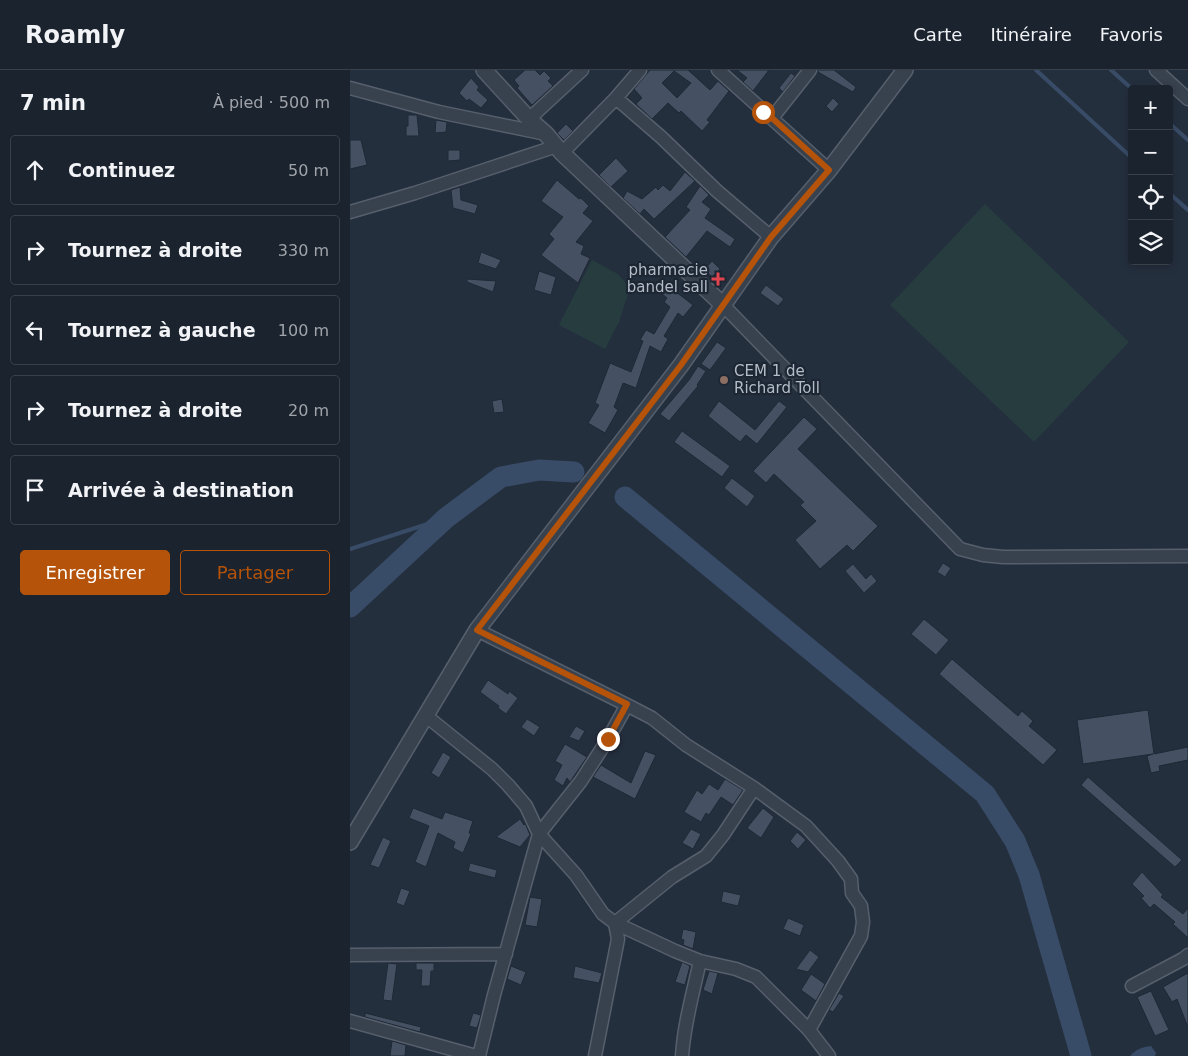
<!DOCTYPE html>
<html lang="fr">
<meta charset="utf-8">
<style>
:root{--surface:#1b232e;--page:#282f3a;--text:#f1f3f6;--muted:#a0a4aa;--line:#39404a;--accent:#b45309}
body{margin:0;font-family:"DejaVu Sans",sans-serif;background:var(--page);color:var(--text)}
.controls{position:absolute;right:15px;top:15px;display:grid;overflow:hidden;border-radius:5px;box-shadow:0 2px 8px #0003}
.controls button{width:45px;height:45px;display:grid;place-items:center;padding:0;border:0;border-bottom:1px solid var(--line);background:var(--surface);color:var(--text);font:25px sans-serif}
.stop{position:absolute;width:15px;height:15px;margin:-11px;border:4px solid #b45309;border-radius:50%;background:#fff}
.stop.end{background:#b45309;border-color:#fff;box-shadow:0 1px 5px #0008}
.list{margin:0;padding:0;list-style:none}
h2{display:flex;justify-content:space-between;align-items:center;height:65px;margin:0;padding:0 20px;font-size:21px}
h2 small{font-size:16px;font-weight:400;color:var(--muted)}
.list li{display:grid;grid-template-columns:32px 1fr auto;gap:15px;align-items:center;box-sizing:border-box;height:70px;margin:0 10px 10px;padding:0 10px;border:1px solid var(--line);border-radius:5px}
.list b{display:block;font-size:19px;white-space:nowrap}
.list em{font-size:16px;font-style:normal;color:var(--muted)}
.actions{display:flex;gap:10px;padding:15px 20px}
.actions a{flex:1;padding:11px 0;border:1px solid var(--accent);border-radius:5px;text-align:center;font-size:18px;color:var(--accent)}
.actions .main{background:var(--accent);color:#fff}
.icon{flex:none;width:28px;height:28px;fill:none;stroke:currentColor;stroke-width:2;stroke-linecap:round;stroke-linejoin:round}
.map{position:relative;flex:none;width:838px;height:986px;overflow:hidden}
header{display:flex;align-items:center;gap:30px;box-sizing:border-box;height:70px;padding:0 25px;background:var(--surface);border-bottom:1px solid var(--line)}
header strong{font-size:24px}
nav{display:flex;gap:28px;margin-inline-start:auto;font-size:18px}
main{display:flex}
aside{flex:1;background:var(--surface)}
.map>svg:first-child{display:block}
.green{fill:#263c3f}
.water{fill:#394c67}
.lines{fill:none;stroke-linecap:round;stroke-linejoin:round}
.stream{stroke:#394c67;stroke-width:4}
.river{stroke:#394c67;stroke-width:21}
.building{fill:#455162;stroke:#1f2835;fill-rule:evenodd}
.minor-casing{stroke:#565f6c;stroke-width:15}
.tertiary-casing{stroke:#565f6c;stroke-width:18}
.minor{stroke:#38414e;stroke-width:12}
.tertiary{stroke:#38414e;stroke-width:15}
.route{stroke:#b45309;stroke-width:6}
.health-dot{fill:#e0444e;stroke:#1d2633;stroke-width:2}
.education-dot{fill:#8d6e63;stroke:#1d2633;stroke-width:2}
.labels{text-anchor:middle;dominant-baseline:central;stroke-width:4.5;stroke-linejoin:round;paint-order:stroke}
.poi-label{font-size:15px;fill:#b4bcc9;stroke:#1d2633;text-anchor:end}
</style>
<header>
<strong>Roamly</strong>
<nav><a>Carte</a><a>Itinéraire</a><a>Favoris</a></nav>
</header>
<main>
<aside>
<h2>7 min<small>À pied · 500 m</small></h2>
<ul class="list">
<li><svg class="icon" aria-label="ahead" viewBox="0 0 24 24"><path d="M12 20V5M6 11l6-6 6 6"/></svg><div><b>Continuez</b></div><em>50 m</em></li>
<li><svg class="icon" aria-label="right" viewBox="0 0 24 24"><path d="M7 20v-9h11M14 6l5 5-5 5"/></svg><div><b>Tournez à droite</b></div><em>330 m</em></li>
<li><svg class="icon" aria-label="left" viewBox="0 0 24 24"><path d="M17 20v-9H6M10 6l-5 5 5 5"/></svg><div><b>Tournez à gauche</b></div><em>100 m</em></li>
<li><svg class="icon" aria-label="right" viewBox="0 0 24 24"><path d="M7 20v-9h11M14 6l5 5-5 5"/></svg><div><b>Tournez à droite</b></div><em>20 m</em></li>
<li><svg class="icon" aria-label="arrive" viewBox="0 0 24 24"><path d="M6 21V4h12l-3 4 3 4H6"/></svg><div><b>Arrivée à destination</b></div></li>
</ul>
<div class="actions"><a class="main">Enregistrer</a><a>Partager</a></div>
</aside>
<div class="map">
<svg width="838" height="986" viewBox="0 0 838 986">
<rect width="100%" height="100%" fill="#242f3e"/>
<path class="green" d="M635,134L779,272L684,372L540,235Z
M242,190L268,204L280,218L269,252L255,279L209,255Z"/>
<path class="water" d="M801,976L806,983L805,986H780C786,979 793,977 801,976Z"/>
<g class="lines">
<path class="stream" d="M686,0L782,88
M761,0L782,19
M819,53L838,70
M819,123L838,140
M0,479L96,448"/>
<path class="river" d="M275,427L635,724L665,771L679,805L731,986
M0,537L96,448L151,407L189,400L224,402"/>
</g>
<path class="building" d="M175,0H185L190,5L194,1L201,8L198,11L203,16L182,35L167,18L169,16L164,10Z
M300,0H338L360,20L368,11L379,21L357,50L360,52L352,61L331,41L329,43L318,33L302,49L286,34L292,28L284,19ZM324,1L341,13L327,28L312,13Z
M387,0H419L403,21L393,12L397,8Z
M468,0H484L506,17L503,22L468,2Z
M441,3L445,6L433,22L429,18Z
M121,8L129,17L127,20L138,30L131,38L119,29L117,31L109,23Z
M483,28L489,34L482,42L476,36Z
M58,45H67L69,66H56V56H58Z
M86,50L97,52L96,62L85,63Z
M216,54L223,61L214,70L207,63Z
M0,70H11L17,95L0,99Z
M98,80H110V90L98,91Z
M266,88L278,101L261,117L249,105Z
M335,102L345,111L304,149L294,139L290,144L273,128L277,121L292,129L306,117L308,120L313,115L320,121Z
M207,110L229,129L231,128L239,136L233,143L243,151L226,172L234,176L231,184L240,188L228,213L191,185L204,169L199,164L213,147L191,131Z
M350,116L359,125L352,132L361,139L355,148L385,169L380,177L357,161L336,187L315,167L340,140L336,137Z
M110,117L111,130L128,135L125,144L103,138L101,120Z
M131,182L151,190L146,199L128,193Z
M362,191L370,199L362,207L354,200Z
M189,201L206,207L201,225L184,220Z
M117,209L146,211L143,222L117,212Z
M317,215L343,235L333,247L328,243L314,266L318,269L311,282L300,276L286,318L273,313L264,337L268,340L255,363L238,353L249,335L245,333L260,293L281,302L293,271L290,270L296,260L304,264L320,237L314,232L317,228L311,223Z
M416,215L434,229L428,236L410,223Z
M367,272L376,278L360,300L351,294Z
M348,296L356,301L347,315L348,316L319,351L310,344L339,310Z
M152,329L154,342L144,343L142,331Z
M369,331L405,360L429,331L437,337L407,374L396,365L390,372L358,346Z
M454,347L467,359L448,379L528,456L503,481L497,475L470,499L445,470L466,451L450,435L454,432L424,404L416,413L403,401Z
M332,361L380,396L372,407L324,372Z
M382,408L405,426L397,437L374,418Z
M593,493L601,498L595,507L587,502Z
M503,494L516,509L521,504L527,511L514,523L495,501Z
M574,549L599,570L586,585L561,564Z
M602,589L668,646L672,641L683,651L679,656L707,680L693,695L589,604Z
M138,610L158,624L159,621L168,628L156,644L148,638L149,636L130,622Z
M798,640L804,684L838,677V690L809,696L810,701L801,703L797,686L803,684L733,694L727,650Z
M177,649L190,657L184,666L171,657Z
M226,656L235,661L229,671L219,667Z
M215,674L237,687L220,712L217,708L213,716L204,710L212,695L205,691Z
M295,681L306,685L285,729L243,707L251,695L281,713Z
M93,682L101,687L89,708L81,703Z
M738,707L832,790L825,797L731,715Z
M375,709L393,720L383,735L371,727L359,745L356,743L351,752L334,742L347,720L352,724L359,714L368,720Z
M63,738L92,749L95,742L123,751L119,763L121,764L113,783L103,778L105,772L88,763L76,797L65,792L79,756L59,748Z
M413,738L424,747L411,768L397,758Z
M170,749L174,755L175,753L180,765L170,777L146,767Z
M341,759L351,764L343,779L332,773Z
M447,762L456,770L448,779L440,771Z
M33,767L41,771L29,798L20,795Z
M120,793L147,800L145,808L118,801Z
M792,802L813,825L811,827L833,844L838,838V868L823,854L825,852L804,834L800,838L791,828L794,826L782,814Z
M51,818L60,821L54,836L46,833Z
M373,821L391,825L388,836L371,832Z
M180,827L192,829L187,857L175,855Z
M438,848L454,855L450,866L433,859Z
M333,859L346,862L343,879L333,875L334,870L331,869Z
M460,880L469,887L458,902L446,899Z
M332,892L340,896L335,915L325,912Z
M38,893L47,894L42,931L33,930Z
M66,893H84V901H81L80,916H71L72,900H66Z
M161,896L176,902L171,915L157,909Z
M225,896L252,903L249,913L223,908Z
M359,901L368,903L362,924L353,920Z
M838,903V955H837L827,929L822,932L813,917Z
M461,904L475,914L466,931L451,920Z
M801,921L819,960L805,966L787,927Z
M489,923L494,926L483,942L479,940Z
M15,943L71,957L70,962L15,947Z
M123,943L131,945L127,958L119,956Z
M42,971L56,975L55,986H40Z"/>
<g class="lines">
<g class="minor-casing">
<path id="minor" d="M368,0L479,100
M806,0L838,29
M0,18L89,42L196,64
M266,28L311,67L367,121L421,167
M422,48L460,0
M179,49L232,0
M212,83L266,28L290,0
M0,142L65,123L207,76
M373,235L610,479L633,485L653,487L838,486
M127,560L277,635L258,669L231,711L189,764L144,925L129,986
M277,635L302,648L336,675L404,718L456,756L488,791L501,809L502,823L511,836L513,852L511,866L459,960
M75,645L142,699L158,715L176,736L189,764L226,805L253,844L265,853L325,881L350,891L386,899L406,907L459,960L479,986
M0,885L156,884
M782,916L833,889L838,885
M0,951L126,986
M245,986L268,869L265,853L322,807L356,786L373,765L404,718
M332,986C334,954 343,923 350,891"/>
</g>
<g class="tertiary-casing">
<path id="tertiary" d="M134,0L179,49L196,64L212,83L373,235
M0,772L127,560L331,295L421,167L479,100L555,0"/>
</g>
<use href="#minor" class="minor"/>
<use href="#tertiary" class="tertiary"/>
</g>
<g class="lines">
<path class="route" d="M258,669L277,634L127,560L331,295L421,167L479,100L422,48L413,42"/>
</g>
<path class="health-dot" d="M365.5 201.5h5v5h5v5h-5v5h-5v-5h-5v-5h5z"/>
<circle class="education-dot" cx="374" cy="310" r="5"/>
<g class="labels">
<g class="poi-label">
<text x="358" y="200">pharmacie<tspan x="358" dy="17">bandel sall</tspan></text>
<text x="384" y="301" text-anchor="start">CEM 1 de<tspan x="384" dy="17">Richard Toll</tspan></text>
</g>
</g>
</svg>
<div class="controls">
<button>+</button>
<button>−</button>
<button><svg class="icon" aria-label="locate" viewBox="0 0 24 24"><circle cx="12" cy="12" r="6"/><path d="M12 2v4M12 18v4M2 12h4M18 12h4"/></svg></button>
<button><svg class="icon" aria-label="layers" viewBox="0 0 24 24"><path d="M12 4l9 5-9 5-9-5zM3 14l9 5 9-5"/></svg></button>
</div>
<div class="stop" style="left:413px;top:42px"></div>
<div class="stop end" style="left:258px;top:669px"></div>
</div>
</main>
